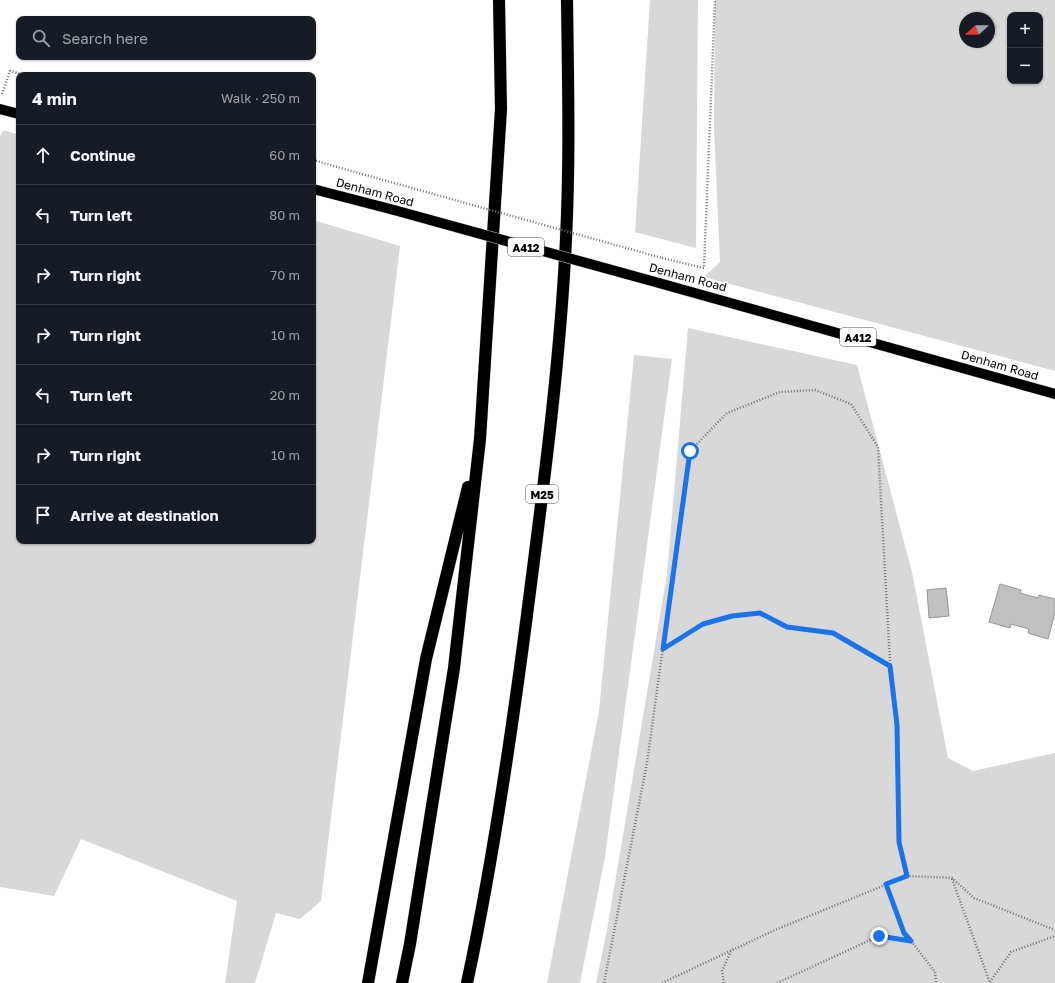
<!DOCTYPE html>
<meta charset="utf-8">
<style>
:root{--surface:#171b24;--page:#20242c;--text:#f1f3f6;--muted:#9ea1a6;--line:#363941}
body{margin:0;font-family:"Golos Text",sans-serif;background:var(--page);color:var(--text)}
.controls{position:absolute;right:12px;top:12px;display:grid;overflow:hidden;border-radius:8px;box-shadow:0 1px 3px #0004}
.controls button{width:36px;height:36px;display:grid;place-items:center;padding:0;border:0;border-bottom:1px solid var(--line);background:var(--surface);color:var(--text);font:20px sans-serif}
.compass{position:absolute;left:959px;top:12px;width:36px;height:36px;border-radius:50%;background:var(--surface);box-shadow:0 1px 3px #0004;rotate:249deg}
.stop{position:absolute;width:12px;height:12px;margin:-9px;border:3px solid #1a73e8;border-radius:50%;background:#fff}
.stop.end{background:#1a73e8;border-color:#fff;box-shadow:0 1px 4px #0008}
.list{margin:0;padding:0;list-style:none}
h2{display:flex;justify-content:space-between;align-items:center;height:52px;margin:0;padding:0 16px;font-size:17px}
h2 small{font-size:13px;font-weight:400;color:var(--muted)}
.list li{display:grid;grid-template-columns:26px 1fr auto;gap:12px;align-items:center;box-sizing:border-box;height:60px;padding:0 16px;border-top:1px solid var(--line)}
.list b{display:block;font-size:15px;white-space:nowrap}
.list em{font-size:13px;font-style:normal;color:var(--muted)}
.icon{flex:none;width:22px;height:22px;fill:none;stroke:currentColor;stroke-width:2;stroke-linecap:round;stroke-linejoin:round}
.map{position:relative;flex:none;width:1055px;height:983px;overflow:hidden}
.search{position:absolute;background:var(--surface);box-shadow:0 1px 3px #0004;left:16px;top:16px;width:300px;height:44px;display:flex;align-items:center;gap:10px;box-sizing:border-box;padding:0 14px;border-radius:8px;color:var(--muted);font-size:15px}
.panel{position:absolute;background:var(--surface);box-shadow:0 1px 3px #0004;left:16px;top:72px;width:300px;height:472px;border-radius:8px}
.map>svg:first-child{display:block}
.green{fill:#d8d8d8;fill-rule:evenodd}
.building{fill:#c0c0c0;stroke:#959595}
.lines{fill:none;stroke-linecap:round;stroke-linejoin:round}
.major-casing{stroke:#dbdbdb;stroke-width:11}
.highway-casing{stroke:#dbdbdb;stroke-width:13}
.path{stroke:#737373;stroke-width:2.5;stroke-dasharray:1 2;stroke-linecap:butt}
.major{stroke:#000;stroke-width:10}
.highway{stroke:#000;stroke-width:12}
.major-bridge-casing{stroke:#dbdbdb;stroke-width:11;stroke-linecap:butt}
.path-bridge{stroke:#737373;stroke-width:2.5;stroke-dasharray:1 2;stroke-linecap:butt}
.major-bridge{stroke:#000;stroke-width:10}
.route{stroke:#1a73e8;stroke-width:5}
.labels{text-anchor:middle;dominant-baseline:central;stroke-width:3;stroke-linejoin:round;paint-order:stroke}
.shield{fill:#fff;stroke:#4c4c4c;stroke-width:1}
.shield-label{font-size:11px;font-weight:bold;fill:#000}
.street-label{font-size:12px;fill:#000;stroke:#fff}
</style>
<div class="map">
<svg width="1055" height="983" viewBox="0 0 1055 983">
<rect width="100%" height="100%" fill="#fff"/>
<path class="green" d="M650,0H698L696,248L635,232Z
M715,0H1055V371L704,277L720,262L714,128ZM1010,15H1040V81H1010ZM965,18H989V42H965Z
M4,130L19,135V541H313V220L400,246L321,901L300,919L276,913L255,983H225L237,901L81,839L54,896L0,887V136Z
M688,328L857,365L912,572L948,758L973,771L1055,753V983H596L607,930L667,574Z
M634,355L672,359L605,857L580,983H547L599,711Z"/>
<path class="building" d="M1000,584L1021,590L1020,593L1038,598L1039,595L1055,599V613L1048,639L1028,633L1029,629L1011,624L1010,628L989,622Z
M946,588L949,616L929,618L927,590Z"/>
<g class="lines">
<g class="major-casing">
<path id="major" d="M0,109L19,114
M313,189L394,210
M659,283L1055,394"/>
</g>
<g class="highway-casing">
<path id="highway" d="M368,983L426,659L468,487
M402,983L410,944L454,668L480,439L501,109L499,0
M467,983C493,862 511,738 527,615C543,490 560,365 566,239C570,159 568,79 567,0"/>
</g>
<path class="path" d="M2,94L10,71L24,75
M313,160L394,183
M662,258L704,268L715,0
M663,649L703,624L733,616L760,613L787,627L833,633L890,666
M952,879L990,983
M886,884L905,933L935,972L936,983
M990,982L1011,952L1055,936
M604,983L647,763L690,451L727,413L780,392L815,390L851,404L878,447L891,679L897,725L899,842L907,876
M662,983L775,930L907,876L952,878L974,898L1055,930
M724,983L722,971L732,949
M777,983L879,936L911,941"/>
<use href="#major" class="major"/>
<use href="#highway" class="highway"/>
<g class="major-bridge-casing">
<path id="major-bridge" d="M394,210L659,283"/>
</g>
<path class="path-bridge" d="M394,183L662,258"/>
<use href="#major-bridge" class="major-bridge"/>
</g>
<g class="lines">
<path class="route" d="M690,451L663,649L703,624L732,616L760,613L787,627L833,633L890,666L897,725L899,842L907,876L886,884L904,933L911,941L879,936"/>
</g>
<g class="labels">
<g class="shield">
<rect x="508" y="238" width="36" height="18" rx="3"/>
<rect x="840" y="328" width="36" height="18" rx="3"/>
<rect x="526" y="485" width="32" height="18" rx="3"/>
</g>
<g class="shield-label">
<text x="526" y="247">A412</text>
<text x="858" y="337">A412</text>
<text x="542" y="494">M25</text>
</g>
<g class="street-label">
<text transform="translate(375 192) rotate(15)">Denham Road</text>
<text transform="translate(688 277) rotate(15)">Denham Road</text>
<text transform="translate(1000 365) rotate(16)">Denham Road</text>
</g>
</g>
</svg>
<div class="controls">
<button>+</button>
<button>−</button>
</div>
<svg class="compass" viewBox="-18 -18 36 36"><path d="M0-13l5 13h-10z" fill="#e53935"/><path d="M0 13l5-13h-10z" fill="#9ea1a6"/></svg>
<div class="stop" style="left:690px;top:451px"></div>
<div class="stop end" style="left:879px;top:936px"></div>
<div class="search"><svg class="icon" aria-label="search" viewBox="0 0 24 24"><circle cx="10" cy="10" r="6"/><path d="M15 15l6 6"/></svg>Search here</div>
<section class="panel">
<h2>4 min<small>Walk · 250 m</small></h2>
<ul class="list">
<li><svg class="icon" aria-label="ahead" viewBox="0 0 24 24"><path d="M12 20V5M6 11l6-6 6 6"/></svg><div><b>Continue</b></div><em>60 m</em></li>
<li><svg class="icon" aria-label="left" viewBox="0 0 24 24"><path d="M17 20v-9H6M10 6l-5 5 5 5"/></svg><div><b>Turn left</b></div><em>80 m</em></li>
<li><svg class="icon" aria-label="right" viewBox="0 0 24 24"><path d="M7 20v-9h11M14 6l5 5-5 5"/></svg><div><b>Turn right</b></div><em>70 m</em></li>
<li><svg class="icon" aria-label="right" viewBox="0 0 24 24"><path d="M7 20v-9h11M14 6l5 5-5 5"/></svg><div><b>Turn right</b></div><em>10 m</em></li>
<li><svg class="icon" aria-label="left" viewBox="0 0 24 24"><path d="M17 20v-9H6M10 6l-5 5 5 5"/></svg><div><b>Turn left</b></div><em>20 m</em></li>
<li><svg class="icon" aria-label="right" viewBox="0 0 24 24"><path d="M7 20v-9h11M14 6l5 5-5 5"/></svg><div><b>Turn right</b></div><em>10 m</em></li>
<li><svg class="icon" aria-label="arrive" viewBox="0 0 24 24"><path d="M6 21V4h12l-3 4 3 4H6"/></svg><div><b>Arrive at destination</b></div></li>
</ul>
</section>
</div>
